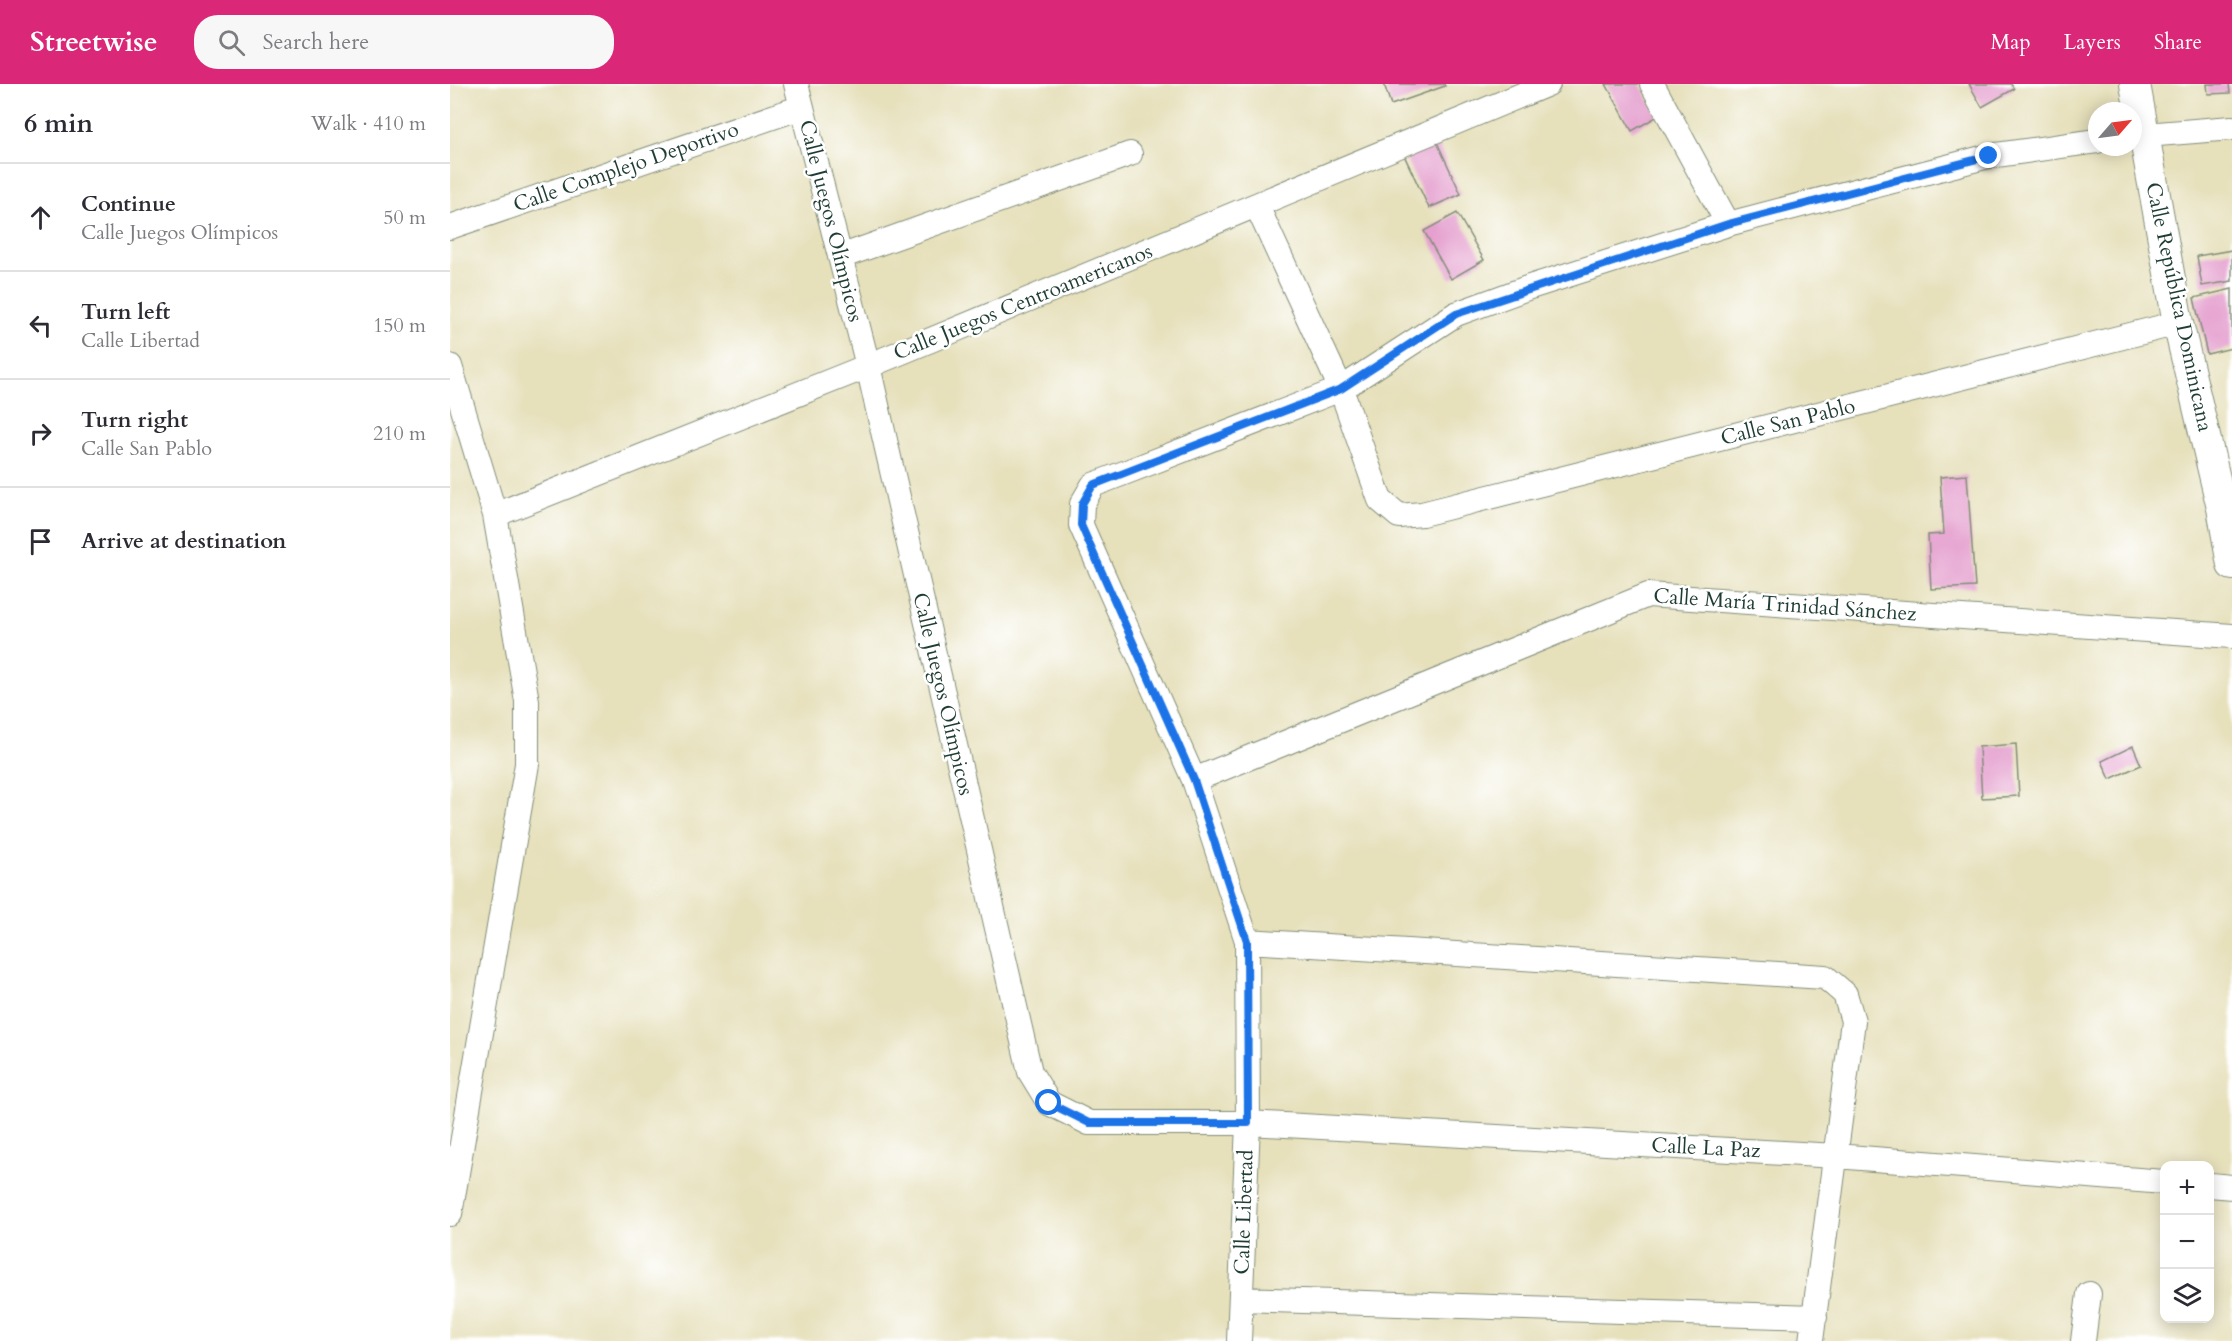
<!DOCTYPE html>
<meta charset="utf-8">
<style>
:root{--surface:#fff;--page:#f7f7f7;--text:#2b2b33;--muted:#7c7c81;--line:#e1e1e2;--accent:#db2777}
body{margin:0;font-family:Cardo,serif;background:var(--page);color:var(--text)}
.controls{position:absolute;right:18px;bottom:18px;display:grid;overflow:hidden;border-radius:12px;box-shadow:0 3px 15px #0003}
.controls button{width:54px;height:54px;display:grid;place-items:center;padding:0;border:0;border-bottom:2px solid var(--line);background:var(--surface);color:var(--text);font:30px sans-serif}
.compass{position:absolute;left:1638px;top:18px;width:54px;height:54px;border-radius:50%;background:var(--surface);box-shadow:0 3px 15px #0003;rotate:62deg}
.stop{position:absolute;width:18px;height:18px;margin:-14px;border:4px solid #1a73e8;border-radius:50%;background:#fff}
.stop.end{background:#1a73e8;border-color:#fff;box-shadow:0 2px 6px #0008}
.list{margin:0;padding:0;list-style:none}
h2{display:flex;justify-content:space-between;align-items:center;height:78px;margin:0;padding:0 24px;font-size:26px}
h2 small{font-size:20px;font-weight:400;color:var(--muted)}
.list li{display:grid;grid-template-columns:39px 1fr auto;gap:18px;align-items:center;box-sizing:border-box;height:108px;padding:0 24px;border-top:2px solid var(--line)}
.list b{display:block;font-size:22px;white-space:nowrap}
.list p{margin:0;font-size:20px;white-space:nowrap;color:var(--muted)}
.list em{font-size:20px;font-style:normal;color:var(--muted)}
.icon{flex:none;width:33px;height:33px;fill:none;stroke:currentColor;stroke-width:2;stroke-linecap:round;stroke-linejoin:round}
.map{position:relative;flex:none;width:1782px;height:1257px;overflow:hidden}
header{display:flex;align-items:center;gap:36px;box-sizing:border-box;height:84px;padding:0 30px;background:var(--accent);color:#fff}
header strong{font-size:28px}
nav{display:flex;gap:33px;margin-inline-start:auto;font-size:21px}
.search{width:420px;height:54px;background:var(--page);display:flex;align-items:center;gap:15px;box-sizing:border-box;padding:0 21px;border-radius:24px;color:var(--muted);font-size:22px}
main{display:flex}
aside{flex:1;background:var(--surface)}
.map>svg:first-child{display:block}
.building{fill:#e5a0cf}
.lines{fill:none;stroke-linecap:round;stroke-linejoin:round}
.minor-casing{stroke:#828e78;stroke-width:26}
.tertiary-casing{stroke:#828e78;stroke-width:32}
.minor{stroke:#fff;stroke-width:24}
.tertiary{stroke:#fff;stroke-width:30}
.route{stroke:#1a73e8;stroke-width:8}
.labels{text-anchor:middle;dominant-baseline:central;stroke-width:5;stroke-linejoin:round;paint-order:stroke}
.street-label{font-size:21px;fill:#1f3d34;stroke:#fff}
</style>
<header>
<strong>Streetwise</strong>
<div class="search"><svg class="icon" aria-label="search" viewBox="0 0 24 24"><circle cx="10" cy="10" r="6"/><path d="M15 15l6 6"/></svg>Search here</div>
<nav><a>Map</a><a>Layers</a><a>Share</a></nav>
</header>
<main>
<aside>
<h2>6 min<small>Walk · 410 m</small></h2>
<ul class="list">
<li><svg class="icon" aria-label="ahead" viewBox="0 0 24 24"><path d="M12 20V5M6 11l6-6 6 6"/></svg><div><b>Continue</b><p>Calle Juegos Olímpicos</p></div><em>50 m</em></li>
<li><svg class="icon" aria-label="left" viewBox="0 0 24 24"><path d="M17 20v-9H6M10 6l-5 5 5 5"/></svg><div><b>Turn left</b><p>Calle Libertad</p></div><em>150 m</em></li>
<li><svg class="icon" aria-label="right" viewBox="0 0 24 24"><path d="M7 20v-9h11M14 6l5 5-5 5"/></svg><div><b>Turn right</b><p>Calle San Pablo</p></div><em>210 m</em></li>
<li><svg class="icon" aria-label="arrive" viewBox="0 0 24 24"><path d="M6 21V4h12l-3 4 3 4H6"/></svg><div><b>Arrive at destination</b></div></li>
</ul>
</aside>
<div class="map">
<svg width="1782" height="1257" viewBox="0 0 1782 1257">
<rect width="100%" height="100%" fill="#fff"/>
<filter id="ink" filterUnits="userSpaceOnUse"><feTurbulence type="fractalNoise" baseFrequency=".0167" numOctaves="2"/><feDisplacementMap in="SourceGraphic" scale="12" xChannelSelector="R" yChannelSelector="G"/><feConvolveMatrix kernelMatrix="1 2 1 2 8 2 1 2 1" color-interpolation-filters="sRGB"/></filter>
<filter id="wash" filterUnits="userSpaceOnUse"><feTurbulence type="fractalNoise" baseFrequency=".008" numOctaves="4" result="noise"/><feDisplacementMap in="SourceGraphic" scale="24" xChannelSelector="R" yChannelSelector="G"/><feGaussianBlur stdDeviation="1.35" result="paint"/><feColorMatrix in="noise" values="0 0 0 0 0 0 0 0 0 0 0 0 0 0 0 0 0 1.4 0 .05"/><feComposite in="paint" operator="in"/></filter>
<g filter="url(#wash)">
<rect width="100%" height="100%" fill="#e6e0bb"/>
<g id="blocks">
<path class="building" d="M934,0H994L995,2L941,21Z
M1156,0H1190L1208,32L1182,47Z
M1519,0H1561L1564,5L1532,23Z
M1757,0H1779L1780,9L1758,10Z
M985,54L1011,110L979,124L953,69Z
M1007,129L1034,176L1001,195L974,147Z
M1782,166V197L1752,202L1747,172Z
M1782,205V264L1757,270L1744,214Z
M1517,391L1525,503L1481,505L1478,451L1494,450L1490,393Z
M1566,660L1569,712L1532,714L1529,663Z
M1683,662L1691,681L1660,695L1652,677Z"/>
</g>
</g>
<g filter="url(#ink)">
<use href="#blocks" fill-opacity="0" stroke="#828e78" stroke-width="1.5"/>
<g class="lines">
<g class="minor-casing">
<path id="minor" d="M346,0L418,282L580,988L599,1019L639,1039H798L1386,1072L1714,1098
M1202,0L1278,140
M1683,52L1782,44
M807,122L891,305L930,416L949,432L972,430L1728,239
M0,143L352,23
M390,173L680,70
M0,282L45,431L77,617V680L0,1130
M45,431L418,282L1098,0
M744,696L1198,511L1782,552
M797,857L1375,893L1395,910L1403,937L1361,1257
M1760,1101L1782,1103
M791,1215L1365,1233
M789,1257L798,1039L797,857L744,696L631,441L632,420L643,401L891,305L1006,230L1080,203L1278,140L1539,72L1647,57
M1633,1257L1639,1210"/>
</g>
<g class="tertiary-casing">
<path id="tertiary" d="M1685,0L1728,239L1772,424L1782,481"/>
</g>
<use href="#minor" class="minor"/>
<use href="#tertiary" class="tertiary"/>
</g>
</g>
<g class="lines" filter="url(#ink)">
<path class="route" d="M599,1019L639,1039H798L797,857L744,696L631,441L632,420L643,401L891,305L1006,230L1278,140L1539,72"/>
</g>
<g class="labels">
<g class="street-label">
<text transform="translate(176 83) rotate(-19)">Calle Complejo Deportivo</text>
<text transform="translate(381 137) rotate(76)">Calle Juegos Olímpicos</text>
<text transform="translate(573 218) rotate(-22)">Calle Juegos Centroamericanos</text>
<text transform="translate(1729 223) rotate(78)">Calle República Dominicana</text>
<text transform="translate(1338 338) rotate(-14)">Calle San Pablo</text>
<text transform="translate(1335 521) rotate(4)">Calle María Trinidad Sánchez</text>
<text transform="translate(493 610) rotate(77)">Calle Juegos Olímpicos</text>
<text transform="translate(1256 1064) rotate(3)">Calle La Paz</text>
<text transform="translate(794 1128) rotate(-88)">Calle Libertad</text>
</g>
</g>
</svg>
<div class="controls">
<button>+</button>
<button>−</button>
<button><svg class="icon" aria-label="layers" viewBox="0 0 24 24"><path d="M12 4l9 5-9 5-9-5zM3 14l9 5 9-5"/></svg></button>
</div>
<svg class="compass" viewBox="-18 -18 36 36"><path d="M0-13l5 13h-10z" fill="#e53935"/><path d="M0 13l5-13h-10z" fill="#7c7c81"/></svg>
<div class="stop" style="left:599px;top:1019px"></div>
<div class="stop end" style="left:1539px;top:72px"></div>
</div>
</main>
